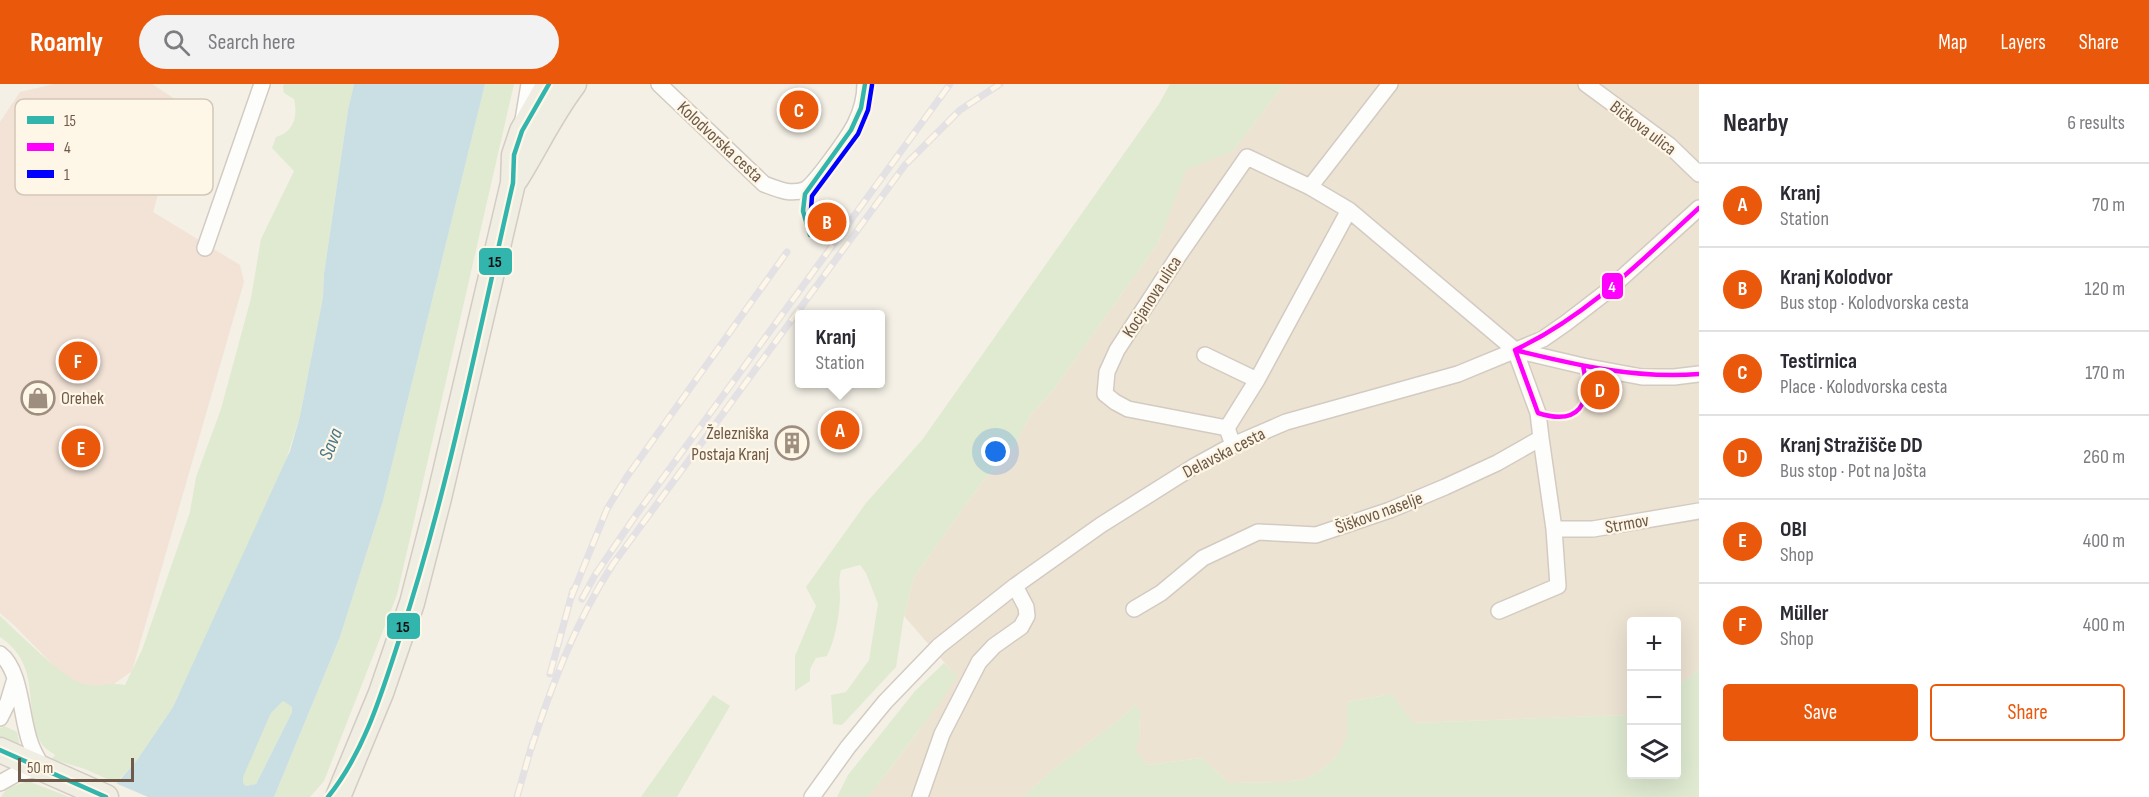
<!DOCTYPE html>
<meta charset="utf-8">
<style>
:root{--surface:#fff;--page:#f2f2f3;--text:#2b2b33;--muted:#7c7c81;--line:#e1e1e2;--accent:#ea580c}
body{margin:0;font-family:"Sofia Sans Condensed",sans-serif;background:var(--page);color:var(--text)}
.controls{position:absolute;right:18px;bottom:18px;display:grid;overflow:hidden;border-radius:6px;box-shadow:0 6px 24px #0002}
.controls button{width:54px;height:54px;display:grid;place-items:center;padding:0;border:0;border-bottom:2px solid var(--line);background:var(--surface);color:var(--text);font:30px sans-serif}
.scale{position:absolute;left:18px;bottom:15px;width:116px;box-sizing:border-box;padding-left:6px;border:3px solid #6f5a49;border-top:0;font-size:16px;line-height:21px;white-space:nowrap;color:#6f5a49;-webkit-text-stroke:4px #fef6e6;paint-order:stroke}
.you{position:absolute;left:996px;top:368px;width:21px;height:21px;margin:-15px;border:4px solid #fff;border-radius:50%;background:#1a73e8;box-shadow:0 0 0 9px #1a73e833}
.badge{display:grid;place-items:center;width:39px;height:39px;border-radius:50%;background:var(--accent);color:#fff;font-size:20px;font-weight:700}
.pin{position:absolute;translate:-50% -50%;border:3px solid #fff;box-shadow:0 2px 6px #0006}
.popup{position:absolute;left:795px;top:226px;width:90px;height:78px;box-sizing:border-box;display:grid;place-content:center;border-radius:6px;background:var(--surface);filter:drop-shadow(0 2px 4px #0005);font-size:20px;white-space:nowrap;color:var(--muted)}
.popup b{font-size:22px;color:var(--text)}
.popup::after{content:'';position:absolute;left:50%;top:100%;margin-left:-12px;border:12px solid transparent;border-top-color:var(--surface)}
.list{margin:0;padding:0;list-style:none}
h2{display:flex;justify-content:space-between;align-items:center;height:78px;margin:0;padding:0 24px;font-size:26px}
h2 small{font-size:20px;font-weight:400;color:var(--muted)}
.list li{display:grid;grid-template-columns:39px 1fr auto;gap:18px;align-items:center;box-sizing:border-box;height:84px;padding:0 24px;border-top:2px solid var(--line)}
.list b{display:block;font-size:22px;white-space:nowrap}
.list p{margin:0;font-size:20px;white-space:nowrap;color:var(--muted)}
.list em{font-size:20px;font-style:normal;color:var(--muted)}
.actions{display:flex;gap:12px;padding:18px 24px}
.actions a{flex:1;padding:14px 0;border:2px solid var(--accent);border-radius:6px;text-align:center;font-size:21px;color:var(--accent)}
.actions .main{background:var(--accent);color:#fff}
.icon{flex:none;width:33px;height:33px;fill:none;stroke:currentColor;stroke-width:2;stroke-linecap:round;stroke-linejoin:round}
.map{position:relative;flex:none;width:1699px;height:713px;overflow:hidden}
header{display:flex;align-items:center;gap:36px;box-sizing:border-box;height:84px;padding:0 30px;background:var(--accent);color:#fff}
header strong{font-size:28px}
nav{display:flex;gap:33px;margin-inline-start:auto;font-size:21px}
.search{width:420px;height:54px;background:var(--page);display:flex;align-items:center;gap:15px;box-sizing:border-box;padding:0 21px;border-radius:33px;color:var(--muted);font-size:22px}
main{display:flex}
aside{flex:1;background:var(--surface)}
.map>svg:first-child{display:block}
.residential{fill:#ede3d3}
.commercial{fill:#f2e3d6}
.green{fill:#dfead1}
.water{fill:#c9dfe3;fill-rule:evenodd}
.pier{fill:#f4f0e6}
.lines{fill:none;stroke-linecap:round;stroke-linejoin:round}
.street-casing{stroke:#d3cbc2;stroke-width:18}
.primary-casing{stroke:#d3ccc4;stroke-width:27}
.street{stroke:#fdfdfb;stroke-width:15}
.primary{stroke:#f0ede3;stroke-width:24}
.rail-casing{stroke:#e3e1e3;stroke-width:7}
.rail{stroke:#fef6e6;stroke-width:4.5;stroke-dasharray:14;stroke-linecap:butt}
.bus-1-casing{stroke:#fef6e6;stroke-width:9}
.bus-2-casing{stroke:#fef6e6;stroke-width:9}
.bus-3-casing{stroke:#fef6e6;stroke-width:9}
.bus-1{stroke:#32b5ad;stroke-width:4.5}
.bus-2{stroke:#f0f;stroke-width:4.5}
.bus-3{stroke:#00f;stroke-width:4.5}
.labels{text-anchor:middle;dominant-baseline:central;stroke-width:4.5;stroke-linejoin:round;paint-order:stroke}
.street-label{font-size:18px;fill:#6f5a49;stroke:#fef6e6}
.poi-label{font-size:18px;fill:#6f5a49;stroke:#fef6e6;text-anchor:start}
.water-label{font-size:20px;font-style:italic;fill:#487889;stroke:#fef6e6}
.key{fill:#fef6e6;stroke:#d3c7b7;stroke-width:1.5}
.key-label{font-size:16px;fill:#6f5a49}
.line-badge{stroke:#fef6e6;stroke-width:2}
.badge-label{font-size:16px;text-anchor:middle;font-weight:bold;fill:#fff}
.pale-badge-label{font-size:16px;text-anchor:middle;font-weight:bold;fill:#111}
</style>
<header>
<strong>Roamly</strong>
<div class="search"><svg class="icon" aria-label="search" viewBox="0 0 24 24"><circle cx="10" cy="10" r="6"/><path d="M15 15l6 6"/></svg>Search here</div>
<nav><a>Map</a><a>Layers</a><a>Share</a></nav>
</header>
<main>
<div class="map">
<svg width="1699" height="713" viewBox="0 0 1699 713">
<rect width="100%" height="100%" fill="#f4f0e6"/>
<path class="residential" d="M1284,0H1699V585L1690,593L1677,601L1676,538H1632V629L1628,631L1412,639L1392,610L1347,618V653L1342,664L1336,673L1324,684L1306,695L1285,698L1229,699L1202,674L1147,681L1134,665L1139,656L1140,627L1135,621L1118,637L1056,683L1023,713H866L876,703L918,648L956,592L904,532L914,493L982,398L1013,364L1030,331L1054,305L1158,159L1186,85L1233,67Z"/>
<path class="commercial" d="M54,0H152L184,21L153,128L240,181L244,198L132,587L89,618L15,542L0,529V38L20,8Z"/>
<path class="green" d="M284,0H354L348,26L324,190L323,213L300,332L282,389L173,623L137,676L116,699L85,685L52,675L55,671C51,668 44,664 41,659C22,623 43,582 0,553V532C17,547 64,596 84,600C99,604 109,598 125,601L142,566L190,428L196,393L221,325L251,214L261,155L294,87L272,64L276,53C294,48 298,32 294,15L284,9L283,3Z
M485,0H514L397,511L324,697L310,713H274L340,553L383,417Z
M1170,0H1284L1233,67L1186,86L1158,159L1054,305L1030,331L1013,364L982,398L914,493L904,532L896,583L842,641L833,640L831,611L846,608L869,576L878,520L866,489L860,481L841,486C838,497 840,504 840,515C839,533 835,556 827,572L816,574L810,585V597L795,607V572L816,522L806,503L866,419L922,356L1159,20Z
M944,579L957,592L939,620L876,703L866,713H837L848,691L915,607Z
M1699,585V713H1023L1056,683L1118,637L1135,621L1140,626L1139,656L1135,665L1147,681L1202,674L1229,699L1285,698L1306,695L1324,684L1336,673L1347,653V618L1392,610L1413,639L1628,631L1631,629L1632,690H1676L1677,601L1690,593Z
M713,611L730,622L677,713H641Z
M283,617L292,623V628L256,700L246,702L242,699V694L271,629Z
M4,642L17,648L20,662L0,654V644Z
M28,697L69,713H1L7,704Z"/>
<path class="water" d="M354,0H485L383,417L340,553L274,713H105L137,676L173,623L290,367L300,332L323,213L324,190L348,26ZM283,617L292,623V628L256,700L246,702L243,699V693L271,629Z"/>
<path class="pier" d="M113,698L148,713H102Z"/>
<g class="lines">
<g class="street-casing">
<path id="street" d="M659,0L764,100C777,105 790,111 804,106C814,102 849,52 855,40C861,28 865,13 865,0
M1586,0L1669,61L1699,90
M523,36L529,0
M1310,103L1390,0
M205,164L262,0
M1205,271L1257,296
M1227,344L1257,296L1349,126
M1541,354L1554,445H1593L1699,427
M1233,361L1227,344L1128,325L1115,318L1105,310L1107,288L1117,266L1179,171L1247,73L1310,103L1349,126L1515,266L1583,282L1642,293H1674L1699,290
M1134,525L1161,509L1203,474L1258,448L1316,451L1390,426L1445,403L1497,379L1541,354L1538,329L1515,266
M1499,527L1558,502L1554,445
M0,570C21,585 21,634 30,658C33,667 38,676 43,684L18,689L0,699
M0,634L8,618L14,598
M812,713L848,663L885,618L939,562L1015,502L1101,441L1193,383L1233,361L1286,338L1458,290L1543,255L1566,239L1605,209L1699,124
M920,713L942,650L979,578L994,562L1021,543L1027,532L1026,523L1015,502"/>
</g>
<g class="primary-casing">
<path id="primary" d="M516,95C536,63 551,30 574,0
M0,666L106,713
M338,713L381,609L412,519L439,414L513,99L514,71L522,47L549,0"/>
</g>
<use href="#street" class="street"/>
<use href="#primary" class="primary"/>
<g class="rail-casing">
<path id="rail" d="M571,514L607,425L626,394L787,168
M582,515L595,491L636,431L950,0
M550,590L573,506
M531,665C552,600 576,537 613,480L905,81L960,26L1000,0
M517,713L533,657"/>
</g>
<use href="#rail" class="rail"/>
<g class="bus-1-casing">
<path id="bus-1" d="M810,151L803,127L805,110L851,46L861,24L865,0
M0,666L106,713
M328,713C365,667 382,608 400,553C449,404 478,251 513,99L514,71L522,47L549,0"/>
</g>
<g class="bus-2-casing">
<path id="bus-2" d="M1515,266C1587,232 1641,177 1699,124
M1515,266C1576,281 1635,295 1699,290
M1515,266L1538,329C1579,342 1592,320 1583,282"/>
</g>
<g class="bus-3-casing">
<path id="bus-3" d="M817,148L811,126L812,112L858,50L868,26L872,1"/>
</g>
<use href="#bus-1" class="bus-1"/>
<use href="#bus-2" class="bus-2"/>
<use href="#bus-3" class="bus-3"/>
</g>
<defs>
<g id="shop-ring" transform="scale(1.725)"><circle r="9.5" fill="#fef6e6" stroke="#9e8e80" stroke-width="1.5"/><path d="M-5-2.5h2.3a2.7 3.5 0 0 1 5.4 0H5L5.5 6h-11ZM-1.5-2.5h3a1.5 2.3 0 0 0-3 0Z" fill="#9e8e80"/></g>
<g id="building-ring" transform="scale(1.725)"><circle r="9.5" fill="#fef6e6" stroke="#9e8e80" stroke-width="1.5"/><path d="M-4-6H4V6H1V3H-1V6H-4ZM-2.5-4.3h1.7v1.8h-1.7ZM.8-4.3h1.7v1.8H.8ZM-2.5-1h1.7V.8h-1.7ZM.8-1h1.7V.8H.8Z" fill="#9e8e80"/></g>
</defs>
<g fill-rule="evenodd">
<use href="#shop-ring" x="38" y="314"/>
<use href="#building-ring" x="792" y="359"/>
</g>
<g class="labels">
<g class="street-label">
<text transform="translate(1643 44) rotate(37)">Bičkova ulica</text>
<text transform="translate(720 58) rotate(43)">Kolodvorska cesta</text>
<text transform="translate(1152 213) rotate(-57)">Kocjanova ulica</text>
<text transform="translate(1224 369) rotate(-27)">Delavska cesta</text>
<text transform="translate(1379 429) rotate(-20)">Šiškovo naselje</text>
<text transform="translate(1627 440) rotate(-10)">Strmov</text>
</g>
<g class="poi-label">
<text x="61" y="314">Orehek</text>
<text x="769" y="349" text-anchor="end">Železniška<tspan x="769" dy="21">Postaja Kranj</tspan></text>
</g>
<g class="water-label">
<text transform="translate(331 360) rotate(-68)">Sava</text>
</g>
</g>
<rect x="15" y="15" width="198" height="96" rx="9" class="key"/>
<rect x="27" y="32" width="27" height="8" fill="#32b5ad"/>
<rect x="27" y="59" width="27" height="8" fill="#f0f"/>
<rect x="27" y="86" width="27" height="8" fill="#00f"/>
<g class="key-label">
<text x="64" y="42">15</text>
<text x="64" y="69">4</text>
<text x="64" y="96">1</text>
</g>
<g class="line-badge">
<rect x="478" y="163" width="35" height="29" rx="6" fill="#32b5ad"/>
<rect x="1601" y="188" width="23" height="28" rx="6" fill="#f0f"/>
<rect x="386" y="528" width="35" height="28" rx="6" fill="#32b5ad"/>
</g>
<g class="badge-label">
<text x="1612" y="208">4</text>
</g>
<g class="pale-badge-label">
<text x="495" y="183">15</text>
<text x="403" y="548">15</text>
</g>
</svg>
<div class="controls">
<button>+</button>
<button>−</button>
<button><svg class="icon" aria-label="layers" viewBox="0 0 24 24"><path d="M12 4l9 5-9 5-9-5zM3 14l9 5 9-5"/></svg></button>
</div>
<div class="scale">50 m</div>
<div class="you"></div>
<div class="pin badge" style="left:840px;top:346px">A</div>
<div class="popup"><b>Kranj</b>Station</div>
<div class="pin badge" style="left:827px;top:138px">B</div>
<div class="pin badge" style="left:799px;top:26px">C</div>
<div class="pin badge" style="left:1600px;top:306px">D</div>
<div class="pin badge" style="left:81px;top:364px">E</div>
<div class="pin badge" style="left:78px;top:277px">F</div>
</div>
<aside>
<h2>Nearby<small>6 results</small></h2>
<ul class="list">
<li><span class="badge">A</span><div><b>Kranj</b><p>Station</p></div><em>70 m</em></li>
<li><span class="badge">B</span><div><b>Kranj Kolodvor</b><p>Bus stop · Kolodvorska cesta</p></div><em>120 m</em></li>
<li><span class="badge">C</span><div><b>Testirnica</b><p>Place · Kolodvorska cesta</p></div><em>170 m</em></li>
<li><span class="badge">D</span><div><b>Kranj Stražišče DD</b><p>Bus stop · Pot na Jošta</p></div><em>260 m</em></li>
<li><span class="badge">E</span><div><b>OBI</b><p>Shop</p></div><em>400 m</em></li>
<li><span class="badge">F</span><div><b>Müller</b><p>Shop</p></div><em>400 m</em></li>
</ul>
<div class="actions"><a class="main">Save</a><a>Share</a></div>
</aside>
</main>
